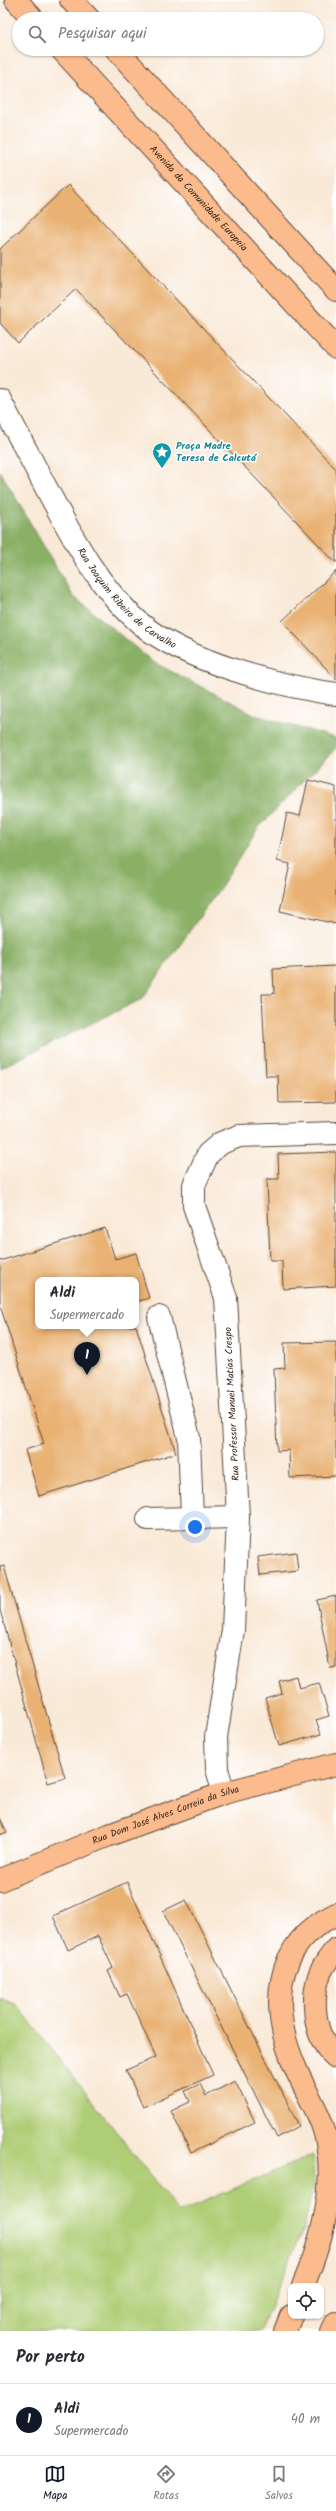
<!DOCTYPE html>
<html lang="pt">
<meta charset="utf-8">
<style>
:root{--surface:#fff;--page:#f7f7f7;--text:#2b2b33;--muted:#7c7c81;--line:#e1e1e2;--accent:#111827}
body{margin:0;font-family:Kalam,sans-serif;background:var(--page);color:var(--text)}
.controls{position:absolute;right:12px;bottom:12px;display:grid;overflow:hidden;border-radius:8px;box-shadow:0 1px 3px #0004}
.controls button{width:36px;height:36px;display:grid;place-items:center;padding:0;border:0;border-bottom:1px solid var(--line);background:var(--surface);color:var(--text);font:20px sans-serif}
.you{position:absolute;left:195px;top:1527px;width:14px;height:14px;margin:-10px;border:3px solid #fff;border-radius:50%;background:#1a73e8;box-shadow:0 0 0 6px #1a73e833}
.badge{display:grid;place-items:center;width:26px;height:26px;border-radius:50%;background:var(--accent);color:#fff;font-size:13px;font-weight:700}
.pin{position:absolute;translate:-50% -33px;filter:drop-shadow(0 1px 2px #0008)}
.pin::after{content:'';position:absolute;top:21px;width:14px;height:12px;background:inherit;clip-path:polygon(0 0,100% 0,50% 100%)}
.popup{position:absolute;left:35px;top:1277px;width:104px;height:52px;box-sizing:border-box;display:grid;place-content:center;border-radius:8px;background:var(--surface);filter:drop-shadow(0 1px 3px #0005);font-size:13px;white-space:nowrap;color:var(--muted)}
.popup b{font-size:15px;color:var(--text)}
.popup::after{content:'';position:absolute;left:50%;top:100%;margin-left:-8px;border:8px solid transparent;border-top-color:var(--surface)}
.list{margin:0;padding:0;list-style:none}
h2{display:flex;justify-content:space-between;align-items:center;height:52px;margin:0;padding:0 16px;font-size:17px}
h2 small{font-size:13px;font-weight:400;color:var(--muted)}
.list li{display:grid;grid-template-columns:26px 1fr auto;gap:12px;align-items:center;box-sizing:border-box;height:72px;padding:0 16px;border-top:1px solid var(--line)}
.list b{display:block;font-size:15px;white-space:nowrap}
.list p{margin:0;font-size:13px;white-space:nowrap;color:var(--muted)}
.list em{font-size:13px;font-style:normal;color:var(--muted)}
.icon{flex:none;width:22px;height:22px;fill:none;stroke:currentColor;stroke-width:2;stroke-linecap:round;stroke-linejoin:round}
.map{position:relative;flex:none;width:336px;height:2331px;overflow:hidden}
.search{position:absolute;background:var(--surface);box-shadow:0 1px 3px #0004;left:12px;right:12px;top:12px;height:44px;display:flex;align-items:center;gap:10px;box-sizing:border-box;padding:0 14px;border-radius:22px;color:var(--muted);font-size:15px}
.sheet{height:124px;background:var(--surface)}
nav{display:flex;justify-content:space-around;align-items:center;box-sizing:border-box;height:56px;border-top:1px solid var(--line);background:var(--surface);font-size:11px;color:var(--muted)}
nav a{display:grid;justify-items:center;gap:2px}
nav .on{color:var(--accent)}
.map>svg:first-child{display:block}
.green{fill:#aecd75;stroke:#747c4a}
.forest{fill:#8ab066;stroke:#626d42}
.building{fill:#e9b172}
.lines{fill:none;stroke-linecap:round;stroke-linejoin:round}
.minor-casing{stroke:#58473a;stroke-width:24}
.major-casing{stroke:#58473a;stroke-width:24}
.minor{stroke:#fff;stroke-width:22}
.major{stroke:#fbbb8d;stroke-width:22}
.labels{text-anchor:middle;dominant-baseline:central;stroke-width:3;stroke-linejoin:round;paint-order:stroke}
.street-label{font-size:10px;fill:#3b2a1e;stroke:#fff}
.culture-label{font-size:10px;font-weight:bold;fill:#0d838f;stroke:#fff;text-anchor:start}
</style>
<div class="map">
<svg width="336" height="2331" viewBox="0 0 336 2331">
<rect width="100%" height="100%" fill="#fff"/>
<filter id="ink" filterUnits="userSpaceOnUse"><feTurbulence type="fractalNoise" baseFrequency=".025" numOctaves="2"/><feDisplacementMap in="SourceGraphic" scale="8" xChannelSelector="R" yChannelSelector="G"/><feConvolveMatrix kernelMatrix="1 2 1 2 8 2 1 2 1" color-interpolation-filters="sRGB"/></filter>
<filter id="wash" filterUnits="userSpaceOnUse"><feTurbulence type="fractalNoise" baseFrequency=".012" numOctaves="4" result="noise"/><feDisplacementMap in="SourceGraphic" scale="16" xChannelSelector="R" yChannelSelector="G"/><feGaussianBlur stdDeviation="0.9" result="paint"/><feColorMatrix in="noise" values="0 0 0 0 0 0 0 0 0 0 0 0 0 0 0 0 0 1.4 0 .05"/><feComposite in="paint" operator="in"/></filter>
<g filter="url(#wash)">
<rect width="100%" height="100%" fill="#f9e9d7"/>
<path class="green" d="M0,1998L17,2005L179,2212L313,2155L314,2186L302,2231L260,2331H0Z"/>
<path class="forest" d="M0,471L73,596L153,662L258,716L336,738V748L258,828L222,885L142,999L0,1068Z"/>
<g id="blocks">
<path class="building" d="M68,185L336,469V563L76,289L18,343L0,323V249Z
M336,571V679L282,621Z
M308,780L336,787V924L280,911L290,864L277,861L287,813L300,816Z
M336,966V1102L279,1103L278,1076H266L262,994H274L273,969Z
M336,1152V1286L283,1289L282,1261H270L267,1179H279L278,1154Z
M105,1228L115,1259L136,1253L149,1298L136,1302V1280H38V1326H136L176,1453L39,1496L25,1450L44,1444L0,1305V1261Z
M336,1342V1476L290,1478L289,1450L277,1451L274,1369L285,1368L284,1343Z
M296,1552L298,1571L260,1575L258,1557Z
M4,1566L65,1778L48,1783L0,1610V1567Z
M336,1596V1667L330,1668L317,1600Z
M296,1676L299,1688L319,1683L329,1716L316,1720L321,1734L279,1746L265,1698L282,1693L279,1681Z
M0,1818L7,1832L0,1835Z
M127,1882L213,2075L143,2107L126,2070L156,2057L127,1994L120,1997L108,1971L113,1968L98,1936L68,1950L53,1916Z
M186,1900L299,2126L277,2138L163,1911Z
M235,2081L255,2122L191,2153L171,2111L190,2102L185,2091L200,2084L206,2096Z"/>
</g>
</g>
<g filter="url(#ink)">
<use href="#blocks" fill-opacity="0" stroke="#58473a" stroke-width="1"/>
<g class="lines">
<g class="minor-casing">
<g id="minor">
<path id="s1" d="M0,400C17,433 34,465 51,497C76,544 100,589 141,624C185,661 279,686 336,694"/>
<path d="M159,1317L189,1438L192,1517"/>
<path d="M148,1519L238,1517"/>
<path d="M224,1793L217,1769L216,1737L233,1630L238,1517L235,1459L226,1298L194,1206V1185L208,1154L221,1143L239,1136L336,1133"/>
</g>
</g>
<g class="major-casing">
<g id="major">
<path d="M16,0L33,19"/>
<path d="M71,0L89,19"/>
<path id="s2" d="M61,49L336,348"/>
<path d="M116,49L336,290"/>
<path id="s3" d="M0,1880L109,1835L224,1793L336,1764"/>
<path d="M336,1949C330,1957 322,1966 319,1976C311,2001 314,2040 336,2057"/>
<path d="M303,2286C322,2241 336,2191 327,2142C322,2115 305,2092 295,2067C270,2009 272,1944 336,1914"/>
<path d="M285,2331L291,2316"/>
<path d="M332,2331L336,2323"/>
</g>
</g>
<use href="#minor" class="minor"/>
<use href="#major" class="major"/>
</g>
</g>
<defs>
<g id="sight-pin" transform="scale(1)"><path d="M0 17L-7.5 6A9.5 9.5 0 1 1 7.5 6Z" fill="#0f9aa8" stroke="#fff"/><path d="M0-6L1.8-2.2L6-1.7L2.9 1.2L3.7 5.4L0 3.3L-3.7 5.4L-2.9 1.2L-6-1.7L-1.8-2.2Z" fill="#fff"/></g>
</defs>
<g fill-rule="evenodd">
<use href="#sight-pin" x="162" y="452"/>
</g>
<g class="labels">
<g class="street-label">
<text stroke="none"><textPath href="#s2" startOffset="203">Avenida da Comunidade Europeia</textPath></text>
<text stroke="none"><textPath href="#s1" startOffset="238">Rua Joaquim Ribeiro de Carvalho</textPath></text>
<text transform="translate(232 1404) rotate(-93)">Rua Professor Manuel Matias Crespo</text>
<text stroke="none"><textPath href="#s3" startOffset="178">Rua Dom José Alves Correia da Silva</textPath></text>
</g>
<g class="culture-label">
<text x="176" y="446">Praça Madre<tspan x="176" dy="12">Teresa de Calcutá</tspan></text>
</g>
</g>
</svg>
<div class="controls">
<button><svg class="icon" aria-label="locate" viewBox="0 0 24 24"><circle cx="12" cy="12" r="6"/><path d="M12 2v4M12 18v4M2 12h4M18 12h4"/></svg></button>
</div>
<div class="you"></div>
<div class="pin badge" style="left:87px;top:1375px">1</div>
<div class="popup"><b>Aldi</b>Supermercado</div>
<div class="search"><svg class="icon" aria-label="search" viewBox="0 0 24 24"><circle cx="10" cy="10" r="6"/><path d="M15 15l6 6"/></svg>Pesquisar aqui</div>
</div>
<section class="sheet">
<h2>Por perto<small></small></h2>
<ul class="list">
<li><span class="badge">1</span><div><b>Aldi</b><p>Supermercado</p></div><em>40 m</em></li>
</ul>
</section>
<nav>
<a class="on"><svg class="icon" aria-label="map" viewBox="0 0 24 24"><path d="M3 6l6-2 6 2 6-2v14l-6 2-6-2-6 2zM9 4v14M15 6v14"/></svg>Mapa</a>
<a><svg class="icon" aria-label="directions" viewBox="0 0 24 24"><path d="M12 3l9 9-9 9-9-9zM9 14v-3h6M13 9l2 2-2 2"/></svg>Rotas</a>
<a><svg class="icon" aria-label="saved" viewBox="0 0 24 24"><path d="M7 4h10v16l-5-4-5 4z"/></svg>Salvos</a>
</nav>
